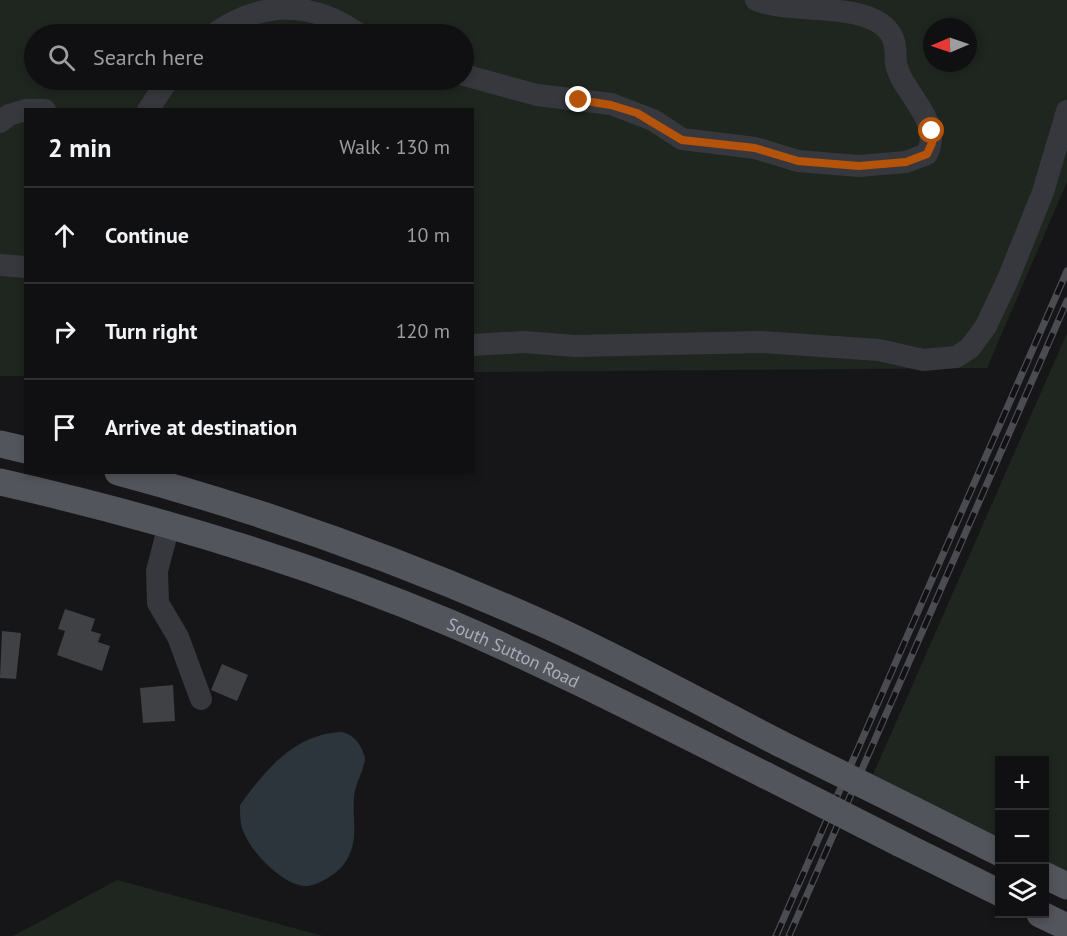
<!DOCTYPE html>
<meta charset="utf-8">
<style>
:root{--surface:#101012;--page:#1e1e20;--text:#f1f3f6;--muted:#9c9d9f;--line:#303032}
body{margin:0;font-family:"PT Sans",sans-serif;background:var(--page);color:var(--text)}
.controls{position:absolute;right:18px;bottom:18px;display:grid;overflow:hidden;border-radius:0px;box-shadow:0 3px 9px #0003}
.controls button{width:54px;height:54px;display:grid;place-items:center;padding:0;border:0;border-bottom:2px solid var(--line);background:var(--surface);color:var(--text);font:30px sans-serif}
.compass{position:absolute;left:923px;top:18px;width:54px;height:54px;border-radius:50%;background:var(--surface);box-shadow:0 3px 9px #0003;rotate:268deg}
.stop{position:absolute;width:18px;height:18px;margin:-14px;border:4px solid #b45309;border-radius:50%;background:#fff}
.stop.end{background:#b45309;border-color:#fff;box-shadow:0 2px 6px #0008}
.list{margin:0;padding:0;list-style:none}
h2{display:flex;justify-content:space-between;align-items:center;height:78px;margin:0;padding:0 24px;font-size:26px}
h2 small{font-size:20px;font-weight:400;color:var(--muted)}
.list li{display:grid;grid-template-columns:39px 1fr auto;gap:18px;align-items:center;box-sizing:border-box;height:96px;padding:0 24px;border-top:2px solid var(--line)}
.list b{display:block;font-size:22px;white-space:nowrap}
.list em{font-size:20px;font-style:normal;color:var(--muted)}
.icon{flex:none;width:33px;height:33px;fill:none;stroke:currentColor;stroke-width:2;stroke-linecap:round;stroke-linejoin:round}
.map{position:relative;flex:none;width:1067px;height:936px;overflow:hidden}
.search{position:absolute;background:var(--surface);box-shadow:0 3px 9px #0003;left:24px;top:24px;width:450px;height:66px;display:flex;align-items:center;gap:15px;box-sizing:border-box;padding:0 21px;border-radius:33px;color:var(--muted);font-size:22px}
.panel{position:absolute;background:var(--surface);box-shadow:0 3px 9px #0003;left:24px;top:108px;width:450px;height:366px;border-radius:0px}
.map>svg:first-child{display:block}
.green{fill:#1e261f;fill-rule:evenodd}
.water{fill:#2c353c}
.building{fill:#404145}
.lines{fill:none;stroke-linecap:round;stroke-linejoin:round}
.minor{stroke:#37383d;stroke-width:22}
.major{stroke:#53555c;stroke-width:27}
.rail-casing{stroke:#4a4c52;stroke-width:7}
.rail{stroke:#111113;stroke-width:4.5;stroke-dasharray:14;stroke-linecap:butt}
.major-bridge{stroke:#53555c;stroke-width:27}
.route{stroke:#b45309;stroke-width:8}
.labels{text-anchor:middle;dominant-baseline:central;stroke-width:6;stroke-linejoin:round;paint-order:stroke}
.street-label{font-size:18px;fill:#a8adb8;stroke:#111113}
</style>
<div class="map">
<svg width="1067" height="936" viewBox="0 0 1067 936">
<rect width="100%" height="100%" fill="#161618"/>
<path class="green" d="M0,0H1067V182L987,368L473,372L472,110H26L25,376H0ZM932,27H968V63H932ZM34,34H464V80H34Z
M1067,333V872L1045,861L1044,760H1000L999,839L872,777Z
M117,880L323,936H13Z"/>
<path class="water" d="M340,732C353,733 362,745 365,758C364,771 355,784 354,797C352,822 360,842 344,864C337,874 316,887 304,886C280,883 249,850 242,828C240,821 240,813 240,805C266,769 294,735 340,732Z"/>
<path class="building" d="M65,609L95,619L91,631L101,634L98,642L110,646L102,671L57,655L65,631L58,629Z
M2,631L21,633L16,679L0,678Z
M222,664L248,675L237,701L211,690Z
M173,685L175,721L143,723L140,688Z"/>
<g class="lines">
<path class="minor" d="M214,34C261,1 311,0 359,34
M464,75L537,95L611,104L653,120L682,139L755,148L798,161L859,166L906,162L927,154C939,129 921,110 908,89C903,82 898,73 896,64C895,53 897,43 890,33C868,0 791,15 756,0
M30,110H45
M148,110L168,80
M0,122L9,115L26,110
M0,265L26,267
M472,345L524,342L575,346L762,342L879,350L923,360L956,357L970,348L986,326L1008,279L1043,192L1067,111
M169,525L157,571L158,603L178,637L201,699"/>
<g class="major">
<path d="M0,444L26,450"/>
<path d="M118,472C264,511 407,563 544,624C624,660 701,703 779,743"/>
<path id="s1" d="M0,482C154,517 305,562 450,623C557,669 661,723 765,775"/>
<path d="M914,810L1000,853"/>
<path d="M899,843L1000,893"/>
<path d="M1044,875L1067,886"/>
<path d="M1040,914L1067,927"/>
</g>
<g class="rail-casing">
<path id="rail" d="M776,936L1067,271
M789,936L1067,301"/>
</g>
<use href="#rail" class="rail"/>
<path class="major-bridge" d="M779,743L914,810
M765,775L899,843"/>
</g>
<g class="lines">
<path class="route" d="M579,100L611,105L637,113L682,140L755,148L798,161L859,166L906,162L927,154L932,143V131"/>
</g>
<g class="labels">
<g class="street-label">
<text stroke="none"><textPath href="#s1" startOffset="542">South Sutton Road</textPath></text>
</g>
</g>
</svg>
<div class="controls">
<button>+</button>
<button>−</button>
<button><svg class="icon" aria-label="layers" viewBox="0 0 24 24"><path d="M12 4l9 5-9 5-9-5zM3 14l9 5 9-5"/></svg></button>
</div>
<svg class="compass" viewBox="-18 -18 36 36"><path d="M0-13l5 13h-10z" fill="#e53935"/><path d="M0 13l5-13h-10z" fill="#9c9d9f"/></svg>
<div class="stop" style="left:932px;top:131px"></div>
<div class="stop end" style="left:579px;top:100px"></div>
<div class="search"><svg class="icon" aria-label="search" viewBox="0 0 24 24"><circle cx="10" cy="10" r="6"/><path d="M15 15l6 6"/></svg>Search here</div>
<section class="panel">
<h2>2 min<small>Walk · 130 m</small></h2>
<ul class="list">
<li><svg class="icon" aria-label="ahead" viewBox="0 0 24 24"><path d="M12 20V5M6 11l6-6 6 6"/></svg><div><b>Continue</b></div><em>10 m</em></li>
<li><svg class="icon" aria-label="right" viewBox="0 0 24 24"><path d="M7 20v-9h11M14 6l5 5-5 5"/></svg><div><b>Turn right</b></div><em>120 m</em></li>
<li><svg class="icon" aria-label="arrive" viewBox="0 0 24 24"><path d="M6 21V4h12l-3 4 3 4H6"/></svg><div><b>Arrive at destination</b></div></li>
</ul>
</section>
</div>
